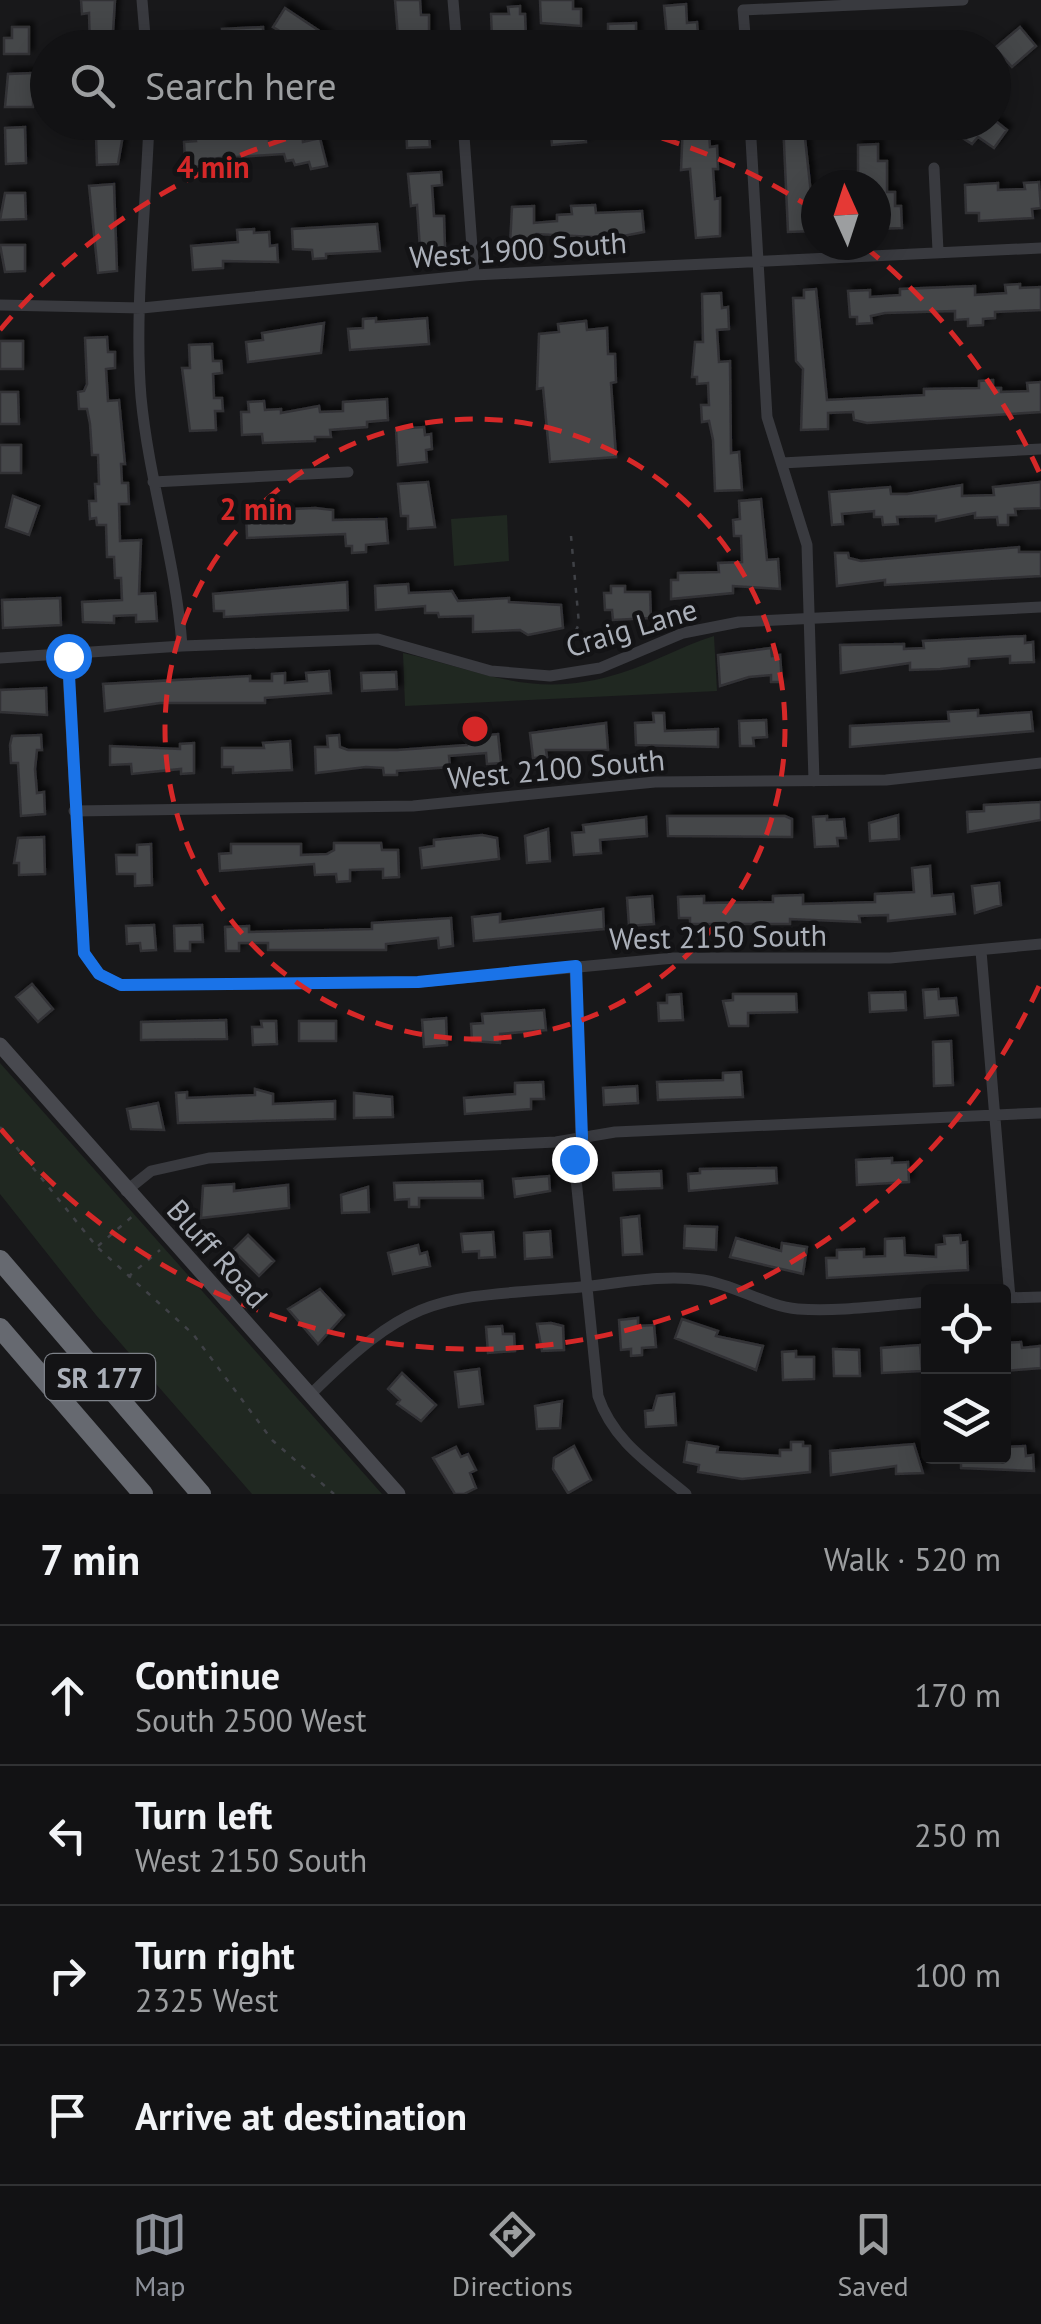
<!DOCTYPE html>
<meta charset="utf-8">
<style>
:root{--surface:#121214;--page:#1b1b1d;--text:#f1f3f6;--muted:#9c9ea0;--line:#313234;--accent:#8c9099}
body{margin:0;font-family:"PT Sans",sans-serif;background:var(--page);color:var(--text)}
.controls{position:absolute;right:30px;bottom:30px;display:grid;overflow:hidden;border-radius:10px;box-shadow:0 5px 25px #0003}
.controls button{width:90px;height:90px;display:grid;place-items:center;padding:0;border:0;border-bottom:2px solid var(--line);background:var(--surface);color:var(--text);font:50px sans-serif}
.compass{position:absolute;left:801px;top:170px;width:90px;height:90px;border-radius:50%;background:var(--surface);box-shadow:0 5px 25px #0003;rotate:357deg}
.stop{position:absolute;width:30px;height:30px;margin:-22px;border:8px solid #1a73e8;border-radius:50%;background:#fff}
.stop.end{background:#1a73e8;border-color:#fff;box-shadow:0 2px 10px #0008}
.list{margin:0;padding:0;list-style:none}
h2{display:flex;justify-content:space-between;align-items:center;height:130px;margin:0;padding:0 40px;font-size:42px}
h2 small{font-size:32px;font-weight:400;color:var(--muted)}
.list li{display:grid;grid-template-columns:65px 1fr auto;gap:30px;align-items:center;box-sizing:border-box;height:140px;padding:0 40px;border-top:2px solid var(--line)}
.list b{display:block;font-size:38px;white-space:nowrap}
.list p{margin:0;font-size:32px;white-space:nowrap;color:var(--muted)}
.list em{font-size:32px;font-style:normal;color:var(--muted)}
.icon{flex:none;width:55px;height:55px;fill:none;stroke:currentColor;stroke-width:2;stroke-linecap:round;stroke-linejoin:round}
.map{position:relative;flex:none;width:1041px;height:1494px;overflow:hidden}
.search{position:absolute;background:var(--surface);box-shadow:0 5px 25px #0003;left:30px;right:30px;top:30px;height:110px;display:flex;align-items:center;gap:25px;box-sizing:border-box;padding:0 35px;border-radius:55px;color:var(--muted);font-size:38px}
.sheet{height:690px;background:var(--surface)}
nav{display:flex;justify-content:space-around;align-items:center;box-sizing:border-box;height:140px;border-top:2px solid var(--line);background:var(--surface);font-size:28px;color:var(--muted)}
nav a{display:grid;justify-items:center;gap:5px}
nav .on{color:var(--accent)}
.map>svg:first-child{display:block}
.green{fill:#202821}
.building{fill:#45464a;stroke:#323236;stroke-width:2.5;filter:url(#shadow)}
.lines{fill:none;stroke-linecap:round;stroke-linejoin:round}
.path{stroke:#3f4146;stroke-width:2.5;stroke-dasharray:5 8;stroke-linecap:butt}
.street{stroke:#393a3f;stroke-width:11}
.secondary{stroke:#48494f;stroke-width:15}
.highway{stroke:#666970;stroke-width:20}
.route{stroke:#1a73e8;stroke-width:12}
.ring{fill:none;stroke:#d62828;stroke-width:5;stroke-dasharray:18 12}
.labels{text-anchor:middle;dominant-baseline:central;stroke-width:9;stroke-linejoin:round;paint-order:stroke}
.shield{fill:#131315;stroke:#7d8188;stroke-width:2.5}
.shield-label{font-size:28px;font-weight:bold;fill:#abb0b9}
.street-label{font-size:30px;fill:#abb0b9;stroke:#131315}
.centre{fill:#d62828;stroke:#131315;stroke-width:5}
.ring-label{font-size:30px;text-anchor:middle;font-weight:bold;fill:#d62828;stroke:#131315;stroke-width:9;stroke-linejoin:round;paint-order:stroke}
</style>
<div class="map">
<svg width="1041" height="1494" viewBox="0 0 1041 1494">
<defs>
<filter id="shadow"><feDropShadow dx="4.5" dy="-4.5" stdDeviation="2.5" flood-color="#0009"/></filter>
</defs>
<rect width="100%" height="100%" fill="#18181a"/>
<path class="green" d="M507,515L509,561L454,566L451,519Z
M714,636L717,691L405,706L403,653C484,671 534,701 621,673C653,663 682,646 714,636Z
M0,1063L382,1494H252L96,1315L0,1194Z"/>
<path class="building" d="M81,0H115L112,48H90L89,13L82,14Z
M395,0H420L421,15H429V48H407L406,36L398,37Z
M540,0H573V9H581V26L541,23Z
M686,4L687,23L697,22L699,48H668L664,6Z
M520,6V14H525L526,37L492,38L491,14H509L508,7Z
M285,8L327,36L320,48H292L296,41L273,27Z
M636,23V48H608V24Z
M12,27H29V54H4V38H12Z
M263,27L264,48H182V39L223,37L222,29Z
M1020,27L1036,46L1012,67L995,48Z
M33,73V107H5L8,74Z
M102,122H113L114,135H123L118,164L97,165L96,136H103Z
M406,122H428L430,147L407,148Z
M550,122H584L586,142L552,145Z
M683,122H708L710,147L717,146L718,169H713L715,199L720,198V236L696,238L690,169L681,170Z
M783,122H815V137L805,138L815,231L788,232Z
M962,122H997L1007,130L994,148L978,137L972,144L955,133Z
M25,127L26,163L6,164L5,128Z
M254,129V136L269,135V141L302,134L303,142L320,138L327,166L311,169L309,162L295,165L293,160L286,161L284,154L206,159V166L192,167V160H185L184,142L196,141L195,131Z
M878,144V161H887V192H895V206H901L902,228L876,229V183H864V175H858V145Z
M441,172L442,185L432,186L434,216H444L445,247L420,249L417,205L411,206L408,174Z
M1039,182L1041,208L1032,209L1033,218L979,221V213H966L965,185L998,183V190L1025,189L1024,183Z
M114,184L117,271L98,273L89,186Z
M5,193H25L26,219L0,220Z
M595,205L596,213L642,211L644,232L613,238L537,234V244L510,245L512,207L534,206V223L557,221V215L572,214L571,206Z
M377,224L380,251L326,254V258L313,259L312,250L293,249L292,229Z
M254,229V233L269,232L270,246L277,245L278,262L223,261V268L193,270L191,246L238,242L237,230Z
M0,245H25V271L5,272Z
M1020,284V288L1041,287V310L995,312V318L983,319V325L968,326V319L955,320V311L885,313L871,316L872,323L857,324V317H850L848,291L870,290V297L900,295V289L975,286V295L1006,293L1005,285Z
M816,289L827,400L924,395V389L979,388V381L993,380V388H1001V392L1028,391L1027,383L1041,382V412L867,423L854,420L853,412L828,413V429L801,430L803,369L796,361L793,298H804V290Z
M721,293L722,308L728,307L729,329L717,330L719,362L730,361L731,453L739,452L742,490L715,491L713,440L709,421L702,422L701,405H709L708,383L697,384V377H692L695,342H703L702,294Z
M376,318V322L427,318L429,344L350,350L348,329L363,328V319Z
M586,321L587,330L607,328L608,354H615L616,382L611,383L616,457L550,462L543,388L537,389L539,334L559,332L558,324Z
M324,323L321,353L248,362L246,342L263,340L262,333Z
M107,337L108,352H115V368L106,369L108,401L119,400L125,464H121L122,483H128L129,504H119L120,541L141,540L139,594L155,593L157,621L136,622V615L114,616V623L83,622L82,602L122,600L121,578H115L114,557H107L106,525H97L96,518L90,519L89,501H96L95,484H99L98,455H92L90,424L87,409H79L78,392L84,391L87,384L85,338Z
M0,341H23V369H0Z
M212,344L213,361H221L222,373L213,374L214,398H222L223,411H215L216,430L190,431L182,368H190L189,345Z
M0,392H18L19,424H0Z
M387,399L388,420L367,422V427L330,430L331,437H315V441L263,443L262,434L242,435L241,412H249L248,402L264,401L265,410L281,409V413L319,406L320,412L343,411V402Z
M424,427L425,435L431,434L432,449L426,450L427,462L398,465L396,429Z
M0,445H21V473H0Z
M428,482L435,527L408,529V516H401L398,484Z
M1041,482V508L1015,509L1016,515H1008V525H998L997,517L975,518V513L936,521V516L897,517L898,524L883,525L882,517H874V511L842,514L843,524L832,525L829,492L890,487L891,494H907L962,485V496L994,495L993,487Z
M13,496L39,506L29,535L6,527Z
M761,499L767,560L778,559L780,589L733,586V593L671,599V580H678V573L719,572L718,563L742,562L741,536H734L733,520L740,519L739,501Z
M315,508L333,510V520L386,519L388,543L366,545V552L352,553V546H346L345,534L247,538L246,511Z
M1019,547V552H1041V576L885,585V580L837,586L835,553H848L849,558L861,561Z
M347,582L348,610L224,617V611H214L213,594Z
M408,584L409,593L452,591L458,601L509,598V602L561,605L563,628L528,635L520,630L473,632V616L439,617L438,613H425V606L376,610L375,586Z
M611,586H625V592H650L651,618L613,620L612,610H605L604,593H611Z
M60,598L61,625L3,628L2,600Z
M1025,636V643L1033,642L1034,662L1010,663V656L969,659V666L940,669L910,670V663L841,673L840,645L904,644V649L924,648L923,641Z
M771,648L772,656L780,655L782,682H771V675L749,677L720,686L718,655Z
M329,671L331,693L265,698V703H160L105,711L103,684L250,676V681H272V674L285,673V683L307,681L306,673Z
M396,672L397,689L362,691L361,673Z
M46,688L47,715L0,712V690Z
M978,710V716L1031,712L1033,731L850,747V726L949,721L948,712Z
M653,713H664L665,731L718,729V747L636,745L635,723L654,722Z
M766,720L767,737L753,738L754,746H740L739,721Z
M606,723L608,750H546L547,757L533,758L530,733Z
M498,734L501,763L487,764L486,753L449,756L450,767L397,771V775H384L383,768L366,767L316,773L315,747H328L327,736L339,735L340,747L348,750H397L467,745V737Z
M41,735L42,750H37L35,769L37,793L44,792L45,814L21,816L18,763H11L10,745L12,736Z
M290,741L292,770L233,773V767H222V748H264L263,743Z
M194,743V773L181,774V769L132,774L131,764L110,765V746L180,749V744Z
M1041,802V820L968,832L967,812L984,811V805Z
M898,815L899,839L870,841L869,823Z
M667,816H785L792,819V837L668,836Z
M827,816V820L844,819L846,838H837L838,846L815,847L813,817Z
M646,817L647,836L600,840L601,853L574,855L572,833L584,832L583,825Z
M548,829L550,861L527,863L525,836Z
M482,835L497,838L499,859L422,868L420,848L434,846V840Z
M44,837L45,874L19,875V863H14L18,838Z
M334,843H381L382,850H398L399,877L383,878V869L350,870V881L337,882L336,874L315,875L314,864L220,871L219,854L231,853V844H301V855L327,854L334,850Z
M151,844L152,885L135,886V874H117L116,855H137V845Z
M930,866L932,896L953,894L955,914L888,921V915L859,916L860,922L790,919V924H690V918H679L678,897L704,896V903L773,902V896L803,895V904L875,902V894L914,892L912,868Z
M999,883L1001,905L975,913L972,886Z
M652,896L654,924L629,926L627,898Z
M603,909L604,929L474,941L472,917L500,914V922Z
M451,918L453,946L439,948L438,938L386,944V950H268V943H239V951H226L225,927L249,926V932L372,929V923Z
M154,925L156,950L141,951L140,943L127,944L126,926Z
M202,925L203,942H190V951H175L174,926Z
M32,984L53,1009L38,1022L16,997Z
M938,989L939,999L956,998L958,1015L925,1018L923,990Z
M905,992L906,1010L870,1012L869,993Z
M681,994L683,1020L659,1021L658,1003H667V995Z
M733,994H796L797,1012L748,1013V1026H729L723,1001L733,1000Z
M544,1010L546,1030L500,1034V1043L472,1041L471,1024L483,1023L482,1014Z
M446,1018L447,1045L424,1047L422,1020Z
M226,1020L227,1039L141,1040V1022Z
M261,1021H276L277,1044L253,1045L252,1027H262Z
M299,1021H336V1041H299Z
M951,1041L953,1085L934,1086L933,1042Z
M741,1072L743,1097L658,1100L657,1082L723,1080V1073Z
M543,1082L544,1099H531V1109L465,1114L464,1098L515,1094V1083Z
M637,1086L638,1103L604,1105L603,1088Z
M255,1089L273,1094V1104L335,1101V1119L178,1123L176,1093L187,1092V1098L255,1095Z
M354,1093L392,1097L393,1117L354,1118Z
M158,1103L164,1130L131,1129L127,1109Z
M892,1158V1163L908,1162L909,1182L857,1185L856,1160Z
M776,1168L777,1183L689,1191L688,1174L700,1173V1169Z
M661,1171L662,1188L614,1190L613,1173Z
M549,1176L550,1191L515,1197L513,1179Z
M482,1181L483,1198H419V1207H409V1199L395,1200L394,1183Z
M234,1184V1191L288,1185L289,1208L201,1218L203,1186Z
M368,1187L369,1212L342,1213L341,1195Z
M639,1216L642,1254L623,1255L621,1218Z
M685,1226L717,1227L716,1250L684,1248Z
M550,1231L552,1257L525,1259L524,1233Z
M493,1232L495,1257L479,1258V1251L463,1252L461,1234Z
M248,1235L274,1261L259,1276L233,1250Z
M960,1235L961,1243L967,1242L968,1270L827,1278L826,1258H837V1250L864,1249V1257L885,1256V1239L904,1238L905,1255L936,1257V1245L945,1244L944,1236Z
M736,1238L781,1251L782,1243L807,1247L803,1274L730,1257Z
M418,1245L420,1254L427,1252L430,1266L393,1274L388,1253Z
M320,1289L344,1315L318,1344L288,1309Z
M638,1318V1326L654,1325L656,1347L642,1348V1355L631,1356V1349L621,1350L619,1320Z
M682,1319L718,1331L716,1336L763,1346L756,1370L675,1338Z
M551,1323L563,1326L564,1350L542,1351L537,1324Z
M502,1326L503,1334H514L515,1351L488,1353L486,1327Z
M1021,1342L1022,1348L1041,1346V1368L1004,1371V1343Z
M920,1345L922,1371L882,1373L881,1348Z
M833,1349L859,1350L860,1376H834Z
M796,1351V1357H814V1379L783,1380L782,1352Z
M479,1369L483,1404L459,1407L455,1372Z
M402,1373L436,1405L421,1421L397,1404L400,1400L388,1389Z
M674,1394L676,1425L646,1427L645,1411L653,1410L657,1396Z
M562,1401L560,1428L537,1429L535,1406Z
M687,1442L718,1447L717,1452L780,1456V1450H791V1442H803V1446H810V1472L742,1479L698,1472L699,1465L684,1462Z
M914,1444L923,1473L896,1474V1466L831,1475L830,1451Z
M574,1446L591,1480L568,1493L553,1469L554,1458Z
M1025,1446L1026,1456L1033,1455L1034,1471L961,1468V1456H1004V1447Z
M456,1447L461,1457L468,1454L476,1470L470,1473L476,1488L464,1494H455L433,1458Z"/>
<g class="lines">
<path class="path" d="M571,536L579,624L570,643L573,662
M0,1127L97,1247L193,1334L272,1440L334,1494
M98,1246L134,1215
M128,1277L160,1250"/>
<path class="street" d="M142,0L146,48
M453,0L457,48
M746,48L743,10L963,0
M149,122C146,209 134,312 141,397C149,482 176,561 182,646
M463,122L474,275
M750,122L767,417L807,545L814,781
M934,168L938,251
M0,305L142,308L474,275L1041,248
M782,463L1041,449
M153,482L348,472
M67,656L84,953L99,974L121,985L419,982L674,958H890L1041,944
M0,658L182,646L378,639L491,671L550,676L600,668L683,633L739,622L1041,607
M74,811L413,806L655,782L886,780L1041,763
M981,951L1010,1298
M575,966L581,1138L574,1159L598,1396C613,1441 650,1464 686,1494
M126,1191L151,1171L209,1158L556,1142L615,1132L1041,1113
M1004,1298L1041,1297
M309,1396C416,1290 437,1299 581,1287C621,1283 663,1274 703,1280C736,1285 765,1306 798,1309C840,1312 886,1305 928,1302"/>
<path class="secondary" d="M0,1045L398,1494"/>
<path class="highway" d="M0,1260L201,1494
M0,1328L143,1494"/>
</g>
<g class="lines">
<path class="route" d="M68,656L84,953L99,974L121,985L418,982L576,966L582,1138L574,1159"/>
</g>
<g class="ring">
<circle cx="475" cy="729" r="310"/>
<path d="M1039 986A620 620 0 0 1 0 1128M0 330A620 620 0 0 1 346 123M604 123A620 620 0 0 1 813 209M865 247A620 620 0 0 1 1039 472"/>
</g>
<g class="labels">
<rect class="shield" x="45" y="1354" width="110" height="46" rx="8"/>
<g class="shield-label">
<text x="100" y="1377">SR 177</text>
</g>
<g class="street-label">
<text transform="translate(518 249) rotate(-4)">West 1900 South</text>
<text transform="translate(631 627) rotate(-17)">Craig Lane</text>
<text transform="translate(556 768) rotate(-5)">West 2100 South</text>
<text transform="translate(718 936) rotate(-1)">West 2150 South</text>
<text transform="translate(218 1253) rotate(48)">Bluff Road</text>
</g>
</g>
<circle cx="475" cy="729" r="15" class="centre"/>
<g class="ring-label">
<text x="213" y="178">4 min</text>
<text x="256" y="520">2 min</text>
</g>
</svg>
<div class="controls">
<button><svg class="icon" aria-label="locate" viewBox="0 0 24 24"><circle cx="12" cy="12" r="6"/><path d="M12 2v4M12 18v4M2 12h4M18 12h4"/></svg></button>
<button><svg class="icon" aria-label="layers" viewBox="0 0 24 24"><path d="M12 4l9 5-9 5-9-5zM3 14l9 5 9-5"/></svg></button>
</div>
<svg class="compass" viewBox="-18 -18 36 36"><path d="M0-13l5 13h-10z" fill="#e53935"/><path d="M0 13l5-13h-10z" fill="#9c9ea0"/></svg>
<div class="stop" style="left:68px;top:656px"></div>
<div class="stop end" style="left:574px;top:1159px"></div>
<div class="search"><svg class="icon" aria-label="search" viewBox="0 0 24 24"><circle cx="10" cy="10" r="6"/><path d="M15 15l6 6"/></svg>Search here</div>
</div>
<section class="sheet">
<h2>7 min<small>Walk · 520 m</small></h2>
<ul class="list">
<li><svg class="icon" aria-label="ahead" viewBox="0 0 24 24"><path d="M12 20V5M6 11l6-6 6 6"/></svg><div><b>Continue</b><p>South 2500 West</p></div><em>170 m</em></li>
<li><svg class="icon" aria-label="left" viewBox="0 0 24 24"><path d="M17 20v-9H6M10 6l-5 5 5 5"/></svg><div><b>Turn left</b><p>West 2150 South</p></div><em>250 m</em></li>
<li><svg class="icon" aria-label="right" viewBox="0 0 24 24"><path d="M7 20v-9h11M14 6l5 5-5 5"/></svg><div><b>Turn right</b><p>2325 West</p></div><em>100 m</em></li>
<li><svg class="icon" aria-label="arrive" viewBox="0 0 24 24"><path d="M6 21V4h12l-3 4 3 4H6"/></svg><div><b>Arrive at destination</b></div></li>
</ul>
</section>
<nav>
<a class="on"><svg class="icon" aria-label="map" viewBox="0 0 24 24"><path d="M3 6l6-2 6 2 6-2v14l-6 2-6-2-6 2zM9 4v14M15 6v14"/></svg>Map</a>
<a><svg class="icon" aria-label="directions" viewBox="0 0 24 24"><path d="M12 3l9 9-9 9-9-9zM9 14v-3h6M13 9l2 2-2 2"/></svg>Directions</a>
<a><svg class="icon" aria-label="saved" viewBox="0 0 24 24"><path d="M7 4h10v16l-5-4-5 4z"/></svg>Saved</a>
</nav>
